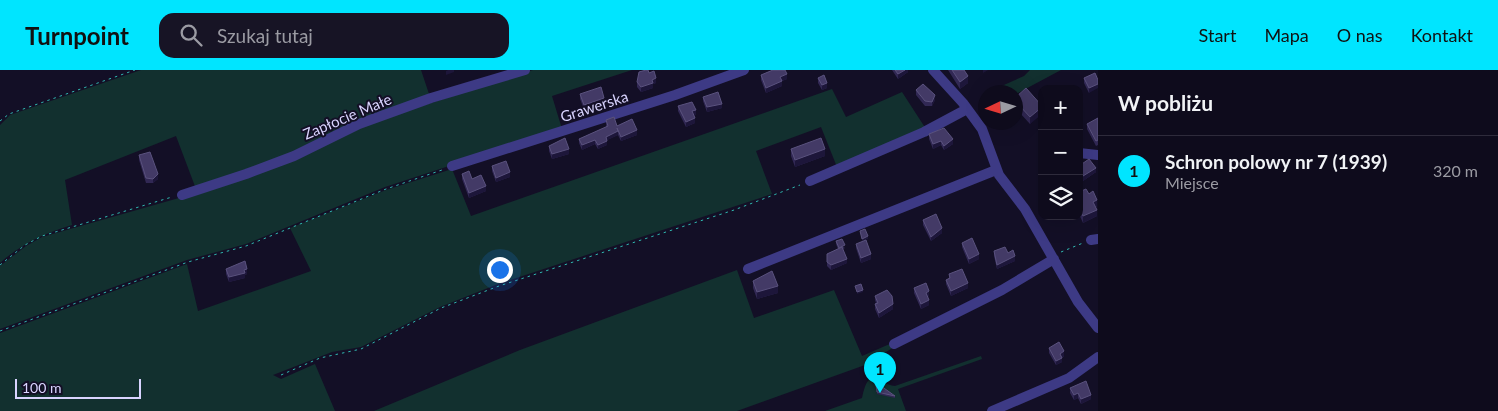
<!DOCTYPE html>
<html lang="pl">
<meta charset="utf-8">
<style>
:root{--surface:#0e0b1c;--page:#171425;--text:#f1f3f6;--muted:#9b9ba3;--line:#2e2b3b;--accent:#00e5ff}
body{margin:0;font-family:Lato,sans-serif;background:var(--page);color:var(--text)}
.controls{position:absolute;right:15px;top:15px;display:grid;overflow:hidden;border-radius:10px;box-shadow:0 5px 20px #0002}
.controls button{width:45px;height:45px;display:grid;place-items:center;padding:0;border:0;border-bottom:1px solid var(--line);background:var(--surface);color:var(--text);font:25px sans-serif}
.compass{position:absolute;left:978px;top:15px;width:45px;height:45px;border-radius:50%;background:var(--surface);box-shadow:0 5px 20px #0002;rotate:266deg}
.scale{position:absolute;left:15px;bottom:12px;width:126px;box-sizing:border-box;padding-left:5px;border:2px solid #d9d4ff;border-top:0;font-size:14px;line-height:18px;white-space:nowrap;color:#d9d4ff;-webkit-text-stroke:4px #130f26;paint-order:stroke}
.you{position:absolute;left:499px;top:199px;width:18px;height:18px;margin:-12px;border:4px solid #fff;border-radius:50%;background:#1a73e8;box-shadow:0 0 0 8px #1a73e833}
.badge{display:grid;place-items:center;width:32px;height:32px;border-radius:50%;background:var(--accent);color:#111;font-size:16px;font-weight:700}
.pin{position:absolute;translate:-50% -41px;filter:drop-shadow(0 1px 2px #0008)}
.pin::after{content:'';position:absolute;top:26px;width:18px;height:15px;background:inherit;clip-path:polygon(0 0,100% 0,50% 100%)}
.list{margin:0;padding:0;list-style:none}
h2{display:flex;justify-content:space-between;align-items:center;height:65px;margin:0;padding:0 20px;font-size:21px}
h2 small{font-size:16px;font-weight:400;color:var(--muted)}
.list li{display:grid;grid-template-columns:32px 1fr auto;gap:15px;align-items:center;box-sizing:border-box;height:70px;padding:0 20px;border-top:1px solid var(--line)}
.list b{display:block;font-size:19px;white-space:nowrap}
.list p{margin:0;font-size:16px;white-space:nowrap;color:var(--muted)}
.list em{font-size:16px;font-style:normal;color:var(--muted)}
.icon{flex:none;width:28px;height:28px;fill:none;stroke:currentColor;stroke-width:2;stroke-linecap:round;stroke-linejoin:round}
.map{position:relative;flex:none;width:1098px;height:341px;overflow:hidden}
header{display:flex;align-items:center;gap:30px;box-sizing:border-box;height:70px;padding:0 25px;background:var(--accent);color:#111}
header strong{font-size:24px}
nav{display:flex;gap:28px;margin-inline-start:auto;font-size:18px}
.search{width:350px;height:45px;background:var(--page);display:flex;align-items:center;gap:12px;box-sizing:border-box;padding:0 18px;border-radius:15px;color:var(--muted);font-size:19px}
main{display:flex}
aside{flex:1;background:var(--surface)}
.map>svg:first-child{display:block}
.green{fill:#12302f}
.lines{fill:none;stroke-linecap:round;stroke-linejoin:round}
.path{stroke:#2fb8b0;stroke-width:1;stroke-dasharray:2.5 4;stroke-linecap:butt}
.minor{stroke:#3d3a85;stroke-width:10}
.wall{fill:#312854}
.shaded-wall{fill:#1d163a}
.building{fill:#433a66;stroke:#5a527e}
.labels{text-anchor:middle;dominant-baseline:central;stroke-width:4;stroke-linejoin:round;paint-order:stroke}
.street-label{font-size:15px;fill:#d9d4ff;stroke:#130f26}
</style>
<header>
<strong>Turnpoint</strong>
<div class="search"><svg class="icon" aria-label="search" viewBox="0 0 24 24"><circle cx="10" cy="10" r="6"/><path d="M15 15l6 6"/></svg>Szukaj tutaj</div>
<nav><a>Start</a><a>Mapa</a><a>O nas</a><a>Kontakt</a></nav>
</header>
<main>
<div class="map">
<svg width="1098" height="341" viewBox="0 0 1098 341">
<rect width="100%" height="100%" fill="#130f26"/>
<path class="green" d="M141,0H421L430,27L293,83L196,119L176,66L65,110L72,155C45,163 21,174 0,193V55L10,45Z
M533,0H632L552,26L562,59L385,117L246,174L187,190L0,259V196L26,176L42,167L200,122L360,56Z
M1030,0H1061L1016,24L988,22L1024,6Z
M832,19L846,47L902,22L926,59L837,97L821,57L756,81L772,124L498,214L440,237L361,277L332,282L273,305L281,309L315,294L335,341H0V263L187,194L198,241L311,201L290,158L386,120L452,99L471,146Z
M737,200L754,248L834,220L862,286L892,273L894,277L865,295L737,341H374L520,280Z
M981,286L982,289L898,319L906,341H825L862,328C869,293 879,315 895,316Z"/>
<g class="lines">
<path class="path" d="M0,51L9,44L135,0
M1061,182L1083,173
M0,195L25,175L42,166L172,127
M0,261L188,192L246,176L386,119L442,100
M281,305L320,288L361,279L441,238L499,216L734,140L800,115"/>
<path class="minor" d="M933,0L963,33L982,59L999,105L1025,139L1078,232L1098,258
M1079,83L1098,85
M452,96L675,25L744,0
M810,111L924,62L967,39
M182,125L246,104L294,86L359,54L431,28L525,0
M1091,170L1098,169
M748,199L996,100
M894,274L1002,220L1054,189
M992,341L1069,308L1098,287"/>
</g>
<path class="wall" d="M892,0H908V2L898,9Z
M948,0H964L968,13L960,19Z
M649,3L656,13L653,14V18L641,22L637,17V12Z
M761,5L787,9L782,11V16L766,23L761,10Z
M818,8L827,18L822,20L818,13Z
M1084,8L1098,10L1089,23L1084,13Z
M916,20L935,30L932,36H925L916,25Z
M580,24L604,33L584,39L580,29Z
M703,27L722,38L707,42L703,31Z
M1016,27L1042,36L1030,54L1019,42Z
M678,36L696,45H694L695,53L686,57L678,41Z
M1098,48V75L1096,76L1087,59V54Z
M606,50L637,65L621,71L618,65L607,70V75L598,79L595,74L582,80L579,73V69L606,57Z
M929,64L953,74L944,80L941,75L933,79L929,69Z
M549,76L569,84L552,89L549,81Z
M791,79L825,86L795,97L791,86Z
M1042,79V91L1039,90V83Z
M139,85L158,109L153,113H146L139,90Z
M492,96L510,107L496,112L492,101Z
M1079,96L1096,102L1083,111L1079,105Z
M462,104L472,109L486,121L469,128L462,109Z
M1079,122L1089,124L1097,136L1096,137L1097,146L1083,153L1079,144Z
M923,150L942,163L931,171L923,155Z
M836,171L845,178L843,179L847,193L831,200L827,196V184L838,179L836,174Z
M962,173L979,189L969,194L962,177Z
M856,174L871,189L861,193L856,178Z
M994,181L1008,183L1015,191L997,199L994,186Z
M226,199L247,204L245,205V208L229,212L226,204Z
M949,204L968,218L951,226L946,214V210L949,208Z
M753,211L778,223L757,229L753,218Z
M914,218L929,226L927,227L929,235L921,239L914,223Z
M875,226L893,239L879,248L875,239V234L876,233L875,230Z
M1049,278L1064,286L1062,288V292L1056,295L1049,283Z
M876,315L895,326V328L877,324Z
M1070,318L1091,329L1081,334L1078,328L1074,330L1070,323Z"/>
<path class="shaded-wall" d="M448,0H454V2L446,5V1Z
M905,0H908V2L898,9V4Z
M983,0H988L983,3Z
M787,4V9L780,12V7Z
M968,6V13L960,19V12Z
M656,8V13L653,14V18L641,22V17L652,10Z
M782,11V16L766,23V18Z
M827,13V18L822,20V15Z
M1098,14V18L1089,23V18Z
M935,25V30L932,36V32Z
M604,28V33L584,39V35Z
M722,34V38L707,42V37Z
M1019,35V42L1016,44V37Z
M1042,37V44L1030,54V47Z
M696,40V45L692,46V41Z
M695,48V53L686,57V52Z
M637,60V65L621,71V67Z
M618,61V65L606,71V67Z
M953,69V74L944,80V76Z
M595,70V74L582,80V75Z
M607,71V75L598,79V75Z
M941,71V75L933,79V74Z
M569,79V84L552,89V84Z
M825,79V86L795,97V90Z
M1096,98V102L1083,111V106Z
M510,102V107L496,112V108Z
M158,104V109L153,113V109Z
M486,116V121L469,128V123Z
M1097,130V136L1093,138V132Z
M1097,140V146L1083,153V146Z
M1057,146H1064L1057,150Z
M942,158V163L931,171V167Z
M868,166V169L862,171V169Z
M871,184V189L861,193V188Z
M979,184V189L969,194V189Z
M1015,186V191L997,199V195Z
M847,189V193L831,200V195Z
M247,199V204L245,205V208L229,212V207Z
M968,213V218L951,226V221Z
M778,216V223L757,229V222Z
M863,220V222L857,224V222Z
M929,221V226L926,228V223Z
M929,230V235L921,239V234Z
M893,234V239L879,248V243Z
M1064,281V286L1060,289V284Z
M1062,288V292L1056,295V291Z
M1078,323V328L1074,330V325Z
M1091,325V329L1081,334V329Z"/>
<path class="building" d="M646,0H648L649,3L654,1L656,8L652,10L653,13L641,17L637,12L639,2Z
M773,0H785L787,4L780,7L782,11L766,18L761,5Z
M895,0H905L898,4Z
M952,0H964L968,6L960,12Z
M1095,3L1098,10V14L1089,18L1084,8Z
M824,5L827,13L822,15L818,8Z
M923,14L935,25L932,32L925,31L916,20Z
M601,17L604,28L584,35L580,24Z
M1026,18L1042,36V37L1030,47L1019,35L1016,37V27Z
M718,22L722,34L707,37L703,27Z
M692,32L696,40L692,41L695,48L686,52L678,36Z
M614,47L617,56L632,49L637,60L621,67L617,58L618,61L606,67L607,71L598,75L595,70L582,75L579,69L608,56L606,50Z
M1098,48V70L1096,71L1087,54Z
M944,58L953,69L944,76L941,71L933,74L929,64Z
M565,68L569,79L552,84L549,76Z
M821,68L825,79L795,90L791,79Z
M150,82L158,104L153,109L146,108L139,85Z
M1089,89L1096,98L1083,106L1079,100V96Z
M506,91L510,102L496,108L492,96Z
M469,101L472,109L481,105L486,116L469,123L462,104Z
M1086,119L1089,124L1093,121L1097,130L1093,132L1097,140L1083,146L1079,138V122Z
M936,144L942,158L931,167L923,150Z
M865,159L868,166L862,169L860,161Z
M972,168L979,184L969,189L962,173Z
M842,169L845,175L839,178L836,171Z
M866,170L871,184L861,188L856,174Z
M842,177L847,189L831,195L827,192V184Z
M1005,177L1008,183L1013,180L1015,186L997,195L994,181Z
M245,191L247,199L244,200L245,203L229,207L226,199Z
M962,199L968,213L951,221L946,210L950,208L949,204Z
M772,201L778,216L757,222L753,211Z
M926,213L929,221L926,223L929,230L921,234L914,218Z
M861,214L863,220L857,222L855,216Z
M887,220L892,226L893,234L879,243L875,234L878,233L875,226Z
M1059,272L1064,281L1060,284L1062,288L1056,291L1049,278Z
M1086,311L1091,325L1081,329L1078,323L1074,325L1070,318Z
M876,315L881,316L895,326L877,322Z"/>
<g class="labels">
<g class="street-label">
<text transform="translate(594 36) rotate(-18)">Grawerska</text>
<text transform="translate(347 46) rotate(-23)">Zapłocie Małe</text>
</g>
</g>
</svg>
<div class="controls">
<button>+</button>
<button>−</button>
<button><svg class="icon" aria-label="layers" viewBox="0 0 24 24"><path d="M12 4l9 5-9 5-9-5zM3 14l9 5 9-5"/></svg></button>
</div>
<svg class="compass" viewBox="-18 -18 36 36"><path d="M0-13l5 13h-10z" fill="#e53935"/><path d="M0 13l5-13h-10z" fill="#9b9ba3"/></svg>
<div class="scale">100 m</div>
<div class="you"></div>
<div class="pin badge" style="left:880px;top:323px">1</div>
</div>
<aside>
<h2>W pobliżu<small></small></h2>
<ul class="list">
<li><span class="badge">1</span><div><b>Schron polowy nr 7 (1939)</b><p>Miejsce</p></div><em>320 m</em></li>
</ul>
</aside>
</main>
